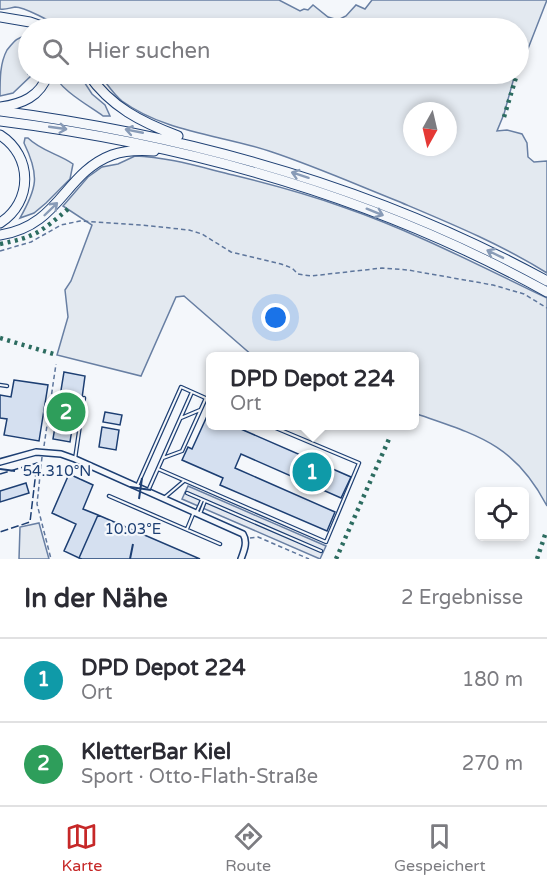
<!DOCTYPE html>
<html lang="de">
<meta charset="utf-8">
<style>
:root{--surface:#fff;--page:#f7f7f7;--text:#2b2b33;--muted:#7c7c81;--line:#e1e1e2;--accent:#c62828}
body{margin:0;font-family:"Varela Round",sans-serif;background:var(--page);color:var(--text)}
.controls{position:absolute;right:18px;bottom:18px;display:grid;overflow:hidden;border-radius:9px;box-shadow:0 3px 9px #0003}
.controls button{width:54px;height:54px;display:grid;place-items:center;padding:0;border:0;border-bottom:2px solid var(--line);background:var(--surface);color:var(--text);font:30px sans-serif}
.compass{position:absolute;left:403px;top:102px;width:54px;height:54px;border-radius:50%;background:var(--surface);box-shadow:0 3px 9px #0003;rotate:188deg}
.you{position:absolute;left:276px;top:318px;width:21px;height:21px;margin:-15px;border:4px solid #fff;border-radius:50%;background:#1a73e8;box-shadow:0 0 0 9px #1a73e833}
.badge{display:grid;place-items:center;width:39px;height:39px;border-radius:50%;background:var(--accent);color:#fff;font-size:20px;font-weight:700}
.pin{position:absolute;translate:-50% -50%;border:3px solid #fff;box-shadow:0 2px 6px #0006}
.popup{position:absolute;left:206px;top:352px;width:213px;height:78px;box-sizing:border-box;display:grid;place-content:center;border-radius:9px;background:var(--surface);filter:drop-shadow(0 2px 4px #0005);font-size:20px;white-space:nowrap;color:var(--muted)}
.popup b{font-size:22px;color:var(--text)}
.popup::after{content:'';position:absolute;left:50%;top:100%;margin-left:-12px;border:12px solid transparent;border-top-color:var(--surface)}
.list{margin:0;padding:0;list-style:none}
h2{display:flex;justify-content:space-between;align-items:center;height:78px;margin:0;padding:0 24px;font-size:26px}
h2 small{font-size:20px;font-weight:400;color:var(--muted)}
.list li{display:grid;grid-template-columns:39px 1fr auto;gap:18px;align-items:center;box-sizing:border-box;height:84px;padding:0 24px;border-top:2px solid var(--line)}
.list b{display:block;font-size:22px;white-space:nowrap}
.list p{margin:0;font-size:20px;white-space:nowrap;color:var(--muted)}
.list em{font-size:20px;font-style:normal;color:var(--muted)}
.icon{flex:none;width:33px;height:33px;fill:none;stroke:currentColor;stroke-width:2;stroke-linecap:round;stroke-linejoin:round}
.map{position:relative;flex:none;width:547px;height:559px;overflow:hidden}
.search{position:absolute;background:var(--surface);box-shadow:0 3px 9px #0003;left:18px;right:18px;top:18px;height:66px;display:flex;align-items:center;gap:15px;box-sizing:border-box;padding:0 21px;border-radius:33px;color:var(--muted);font-size:22px}
.sheet{height:246px;background:var(--surface)}
nav{display:flex;justify-content:space-around;align-items:center;box-sizing:border-box;height:84px;border-top:2px solid var(--line);background:var(--surface);font-size:16px;color:var(--muted)}
nav a{display:grid;justify-items:center;gap:3px}
nav .on{color:var(--accent)}
.map>svg:first-child{display:block}
.green{fill:#e3e9f0;stroke:#687fa3;stroke-width:1.5;fill-rule:evenodd}
.parking{fill:#e3e8f0;stroke:#687fa3;stroke-width:1.5}
.building{fill:#d5e0f0;stroke:#1d3f73;stroke-width:1.5}
.lines{fill:none;stroke-linecap:round;stroke-linejoin:round}
.service-casing{stroke:#1d3f73;stroke-width:4.5}
.minor-casing{stroke:#1d3f73;stroke-width:8}
.motorway-casing{stroke:#1d3f73;stroke-width:11}
.path{stroke:#5e769c;stroke-width:1.5;stroke-dasharray:4.5 3;stroke-linecap:butt}
.service{stroke:#f4f7fb;stroke-width:2}
.minor{stroke:#f4f7fb;stroke-width:5}
.motorway{stroke:#f4f7fb;stroke-width:9}
.hedge{stroke:#2c6c60;stroke-width:4.5;stroke-dasharray:3 4.5;stroke-linecap:butt}
.fence{stroke:#1d3f73;stroke-width:1.5;stroke-dasharray:8 3;stroke-linecap:butt}
.oneway{stroke:#889bb7}
.ticks{fill:none;stroke:#1d3f73;stroke-width:2}
.ticks-label{font-size:15px;text-anchor:middle;fill:#1d3f73;stroke:#f4f7fb;stroke-width:4.5;stroke-linejoin:round;paint-order:stroke}
</style>
<div class="map">
<svg width="547" height="559" viewBox="0 0 547 559">
<rect width="100%" height="100%" fill="#f4f7fb"/>
<path class="green" d="M0,0H279L300,11L304,9L308,10L313,5L328,17L338,20L346,16L356,5L365,9L372,0H547L524,59L520,57L519,60L518,28H60C53,22 24,7 15,7C9,8 6,10 0,9Z
M26,36L28,38V74H33L13,93L0,96C0,78 0,63 7,50C14,42 15,38 26,36Z
M55,74H79L92,94L105,105L110,116H103C91,107 57,88 55,74Z
M99,74H515L504,114L497,131L507,130L522,134L527,143L528,157L534,162L547,161V273C499,243 447,222 395,200C355,184 314,166 272,152C223,135 166,133 122,101C113,94 106,82 99,74ZM412,111H448V147H412Z
M25,138H28C41,151 59,154 73,164L70,179L46,203L34,213L20,218C37,188 40,176 24,143Z
M135,156C168,157 200,167 233,175C270,184 307,194 343,207C413,231 480,266 547,298V506C514,443 477,435 414,413V356H253L184,296L176,297L141,376L57,355L68,317L65,290L71,281L92,225L63,206L88,177L102,167L118,164Z
M39,523L49,559H19L20,527Z"/>
<path class="parking" d="M188,486L326,546L320,559L182,499Z"/>
<path class="building" d="M64,372L85,376L82,398H77L72,429L55,427Z
M14,380L48,385L39,441L4,435L7,419L0,418V395L11,397Z
M105,412L122,415L120,425L103,422Z
M208,414L210,415V426H234L351,477L341,498L241,454L235,468L335,512L327,531L220,485L223,478L182,460L188,447L192,449Z
M55,427L72,429L70,442L53,439Z
M102,427L119,430L116,450L99,447Z
M69,474L93,485L83,509L98,515L79,558L64,551L76,524L52,513Z
M26,483L29,493L0,502V491Z
M98,515L200,559H82L79,558Z"/>
<g class="lines">
<g class="service-casing">
<path id="service" d="M0,385L7,386
M181,418L200,410
M163,458L182,451L206,398
M75,459L84,398
M158,469L326,542L359,463L271,426
M137,486L181,387L210,400
M148,491L192,392
M187,493L321,551
M109,496L220,544
M164,498L184,481
M197,511L202,500
M200,514L205,501
M187,529L194,512"/>
</g>
<g class="minor-casing">
<path id="minor" d="M0,462L36,452L61,454L75,459L243,534C248,542 244,551 241,559"/>
</g>
<g class="motorway-casing">
<path id="motorway" d="M0,17L30,22L47,28
M88,74C111,107 141,122 178,136
M0,107C22,104 40,97 48,74
M0,111C192,136 376,187 547,281
M0,121C191,145 378,198 547,292
M0,135C33,156 33,202 0,223
M0,235C60,226 64,173 112,155C126,150 140,150 154,151"/>
</g>
<path class="path" d="M0,251L31,242L61,225L80,221L141,225L189,230L202,234L231,252L281,264L292,268L298,274L311,276L382,268L408,270L493,285L524,294L547,308
M44,446L56,364
M42,457L37,504L51,559
M250,538L258,537L309,559"/>
<use href="#service" class="service"/>
<use href="#minor" class="minor"/>
<use href="#motorway" class="motorway"/>
<path class="hedge" d="M518,67L521,57
M504,117L517,74
M0,244C35,237 41,232 68,209
M0,338L57,355
M336,559L389,439
M537,559L546,532"/>
<path class="fence" d="M0,474L37,463L30,522L0,532"/>
</g>
<defs><path id="oneway-shaft" d="M-6 0H5M1.5-3L5.5 0L1.5 3" fill="none" stroke-width="1.6" stroke-linecap="round" stroke-linejoin="round" transform="scale(1.5)"/></defs>
<g class="oneway">
<use href="#oneway-shaft" transform="translate(58 128) rotate(8)"/>
<use href="#oneway-shaft" transform="translate(134 131) rotate(-169)"/>
<use href="#oneway-shaft" transform="translate(300 175) rotate(-162)"/>
<use href="#oneway-shaft" transform="translate(51 209) rotate(-44)"/>
<use href="#oneway-shaft" transform="translate(375 212) rotate(22)"/>
<use href="#oneway-shaft" transform="translate(495 254) rotate(-154)"/>
</g>
<path class="ticks" d="M0,469L15,471M130,487L151,490M139,499L142,478M130,559L133,544"/>
<g class="ticks-label">
<text x="57" y="476">54.310°N</text>
<text x="133" y="534">10.03°E</text>
</g>
</svg>
<div class="controls">
<button><svg class="icon" aria-label="locate" viewBox="0 0 24 24"><circle cx="12" cy="12" r="6"/><path d="M12 2v4M12 18v4M2 12h4M18 12h4"/></svg></button>
</div>
<svg class="compass" viewBox="-18 -18 36 36"><path d="M0-13l5 13h-10z" fill="#e53935"/><path d="M0 13l5-13h-10z" fill="#7c7c81"/></svg>
<div class="you"></div>
<div class="pin badge" style="left:312px;top:472px;background:#0f9aa8">1</div>
<div class="popup"><b>DPD Depot 224</b>Ort</div>
<div class="pin badge" style="left:66px;top:412px;background:#2e9e5b">2</div>
<div class="search"><svg class="icon" aria-label="search" viewBox="0 0 24 24"><circle cx="10" cy="10" r="6"/><path d="M15 15l6 6"/></svg>Hier suchen</div>
</div>
<section class="sheet">
<h2>In der Nähe<small>2 Ergebnisse</small></h2>
<ul class="list">
<li><span class="badge" style="background:#0f9aa8">1</span><div><b>DPD Depot 224</b><p>Ort</p></div><em>180 m</em></li>
<li><span class="badge" style="background:#2e9e5b">2</span><div><b>KletterBar Kiel</b><p>Sport · Otto-Flath-Straße</p></div><em>270 m</em></li>
</ul>
</section>
<nav>
<a class="on"><svg class="icon" aria-label="map" viewBox="0 0 24 24"><path d="M3 6l6-2 6 2 6-2v14l-6 2-6-2-6 2zM9 4v14M15 6v14"/></svg>Karte</a>
<a><svg class="icon" aria-label="directions" viewBox="0 0 24 24"><path d="M12 3l9 9-9 9-9-9zM9 14v-3h6M13 9l2 2-2 2"/></svg>Route</a>
<a><svg class="icon" aria-label="saved" viewBox="0 0 24 24"><path d="M7 4h10v16l-5-4-5 4z"/></svg>Gespeichert</a>
</nav>
